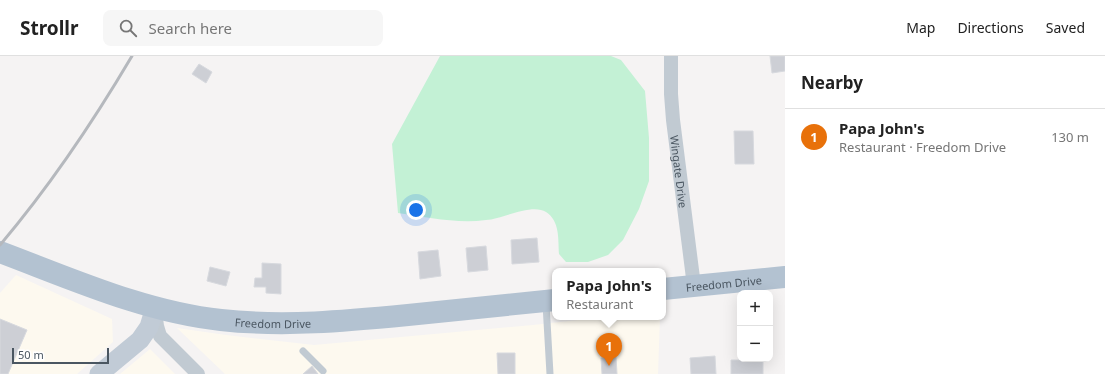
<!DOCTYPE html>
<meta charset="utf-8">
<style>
:root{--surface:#fff;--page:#f6f6f6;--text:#222;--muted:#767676;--line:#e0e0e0;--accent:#1a73e8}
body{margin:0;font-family:"Noto Sans",sans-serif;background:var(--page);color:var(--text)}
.controls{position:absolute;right:12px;bottom:12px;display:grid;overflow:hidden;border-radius:8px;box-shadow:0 4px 16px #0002}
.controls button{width:36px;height:36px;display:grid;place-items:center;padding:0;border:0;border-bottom:1px solid var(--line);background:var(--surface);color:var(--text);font:20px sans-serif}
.scale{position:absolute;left:12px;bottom:10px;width:97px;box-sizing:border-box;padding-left:4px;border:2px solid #4a5661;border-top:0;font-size:11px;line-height:14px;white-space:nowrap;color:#4a5661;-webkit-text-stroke:3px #fff;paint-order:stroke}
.you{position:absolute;left:416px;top:154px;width:14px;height:14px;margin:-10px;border:3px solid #fff;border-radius:50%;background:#1a73e8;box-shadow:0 0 0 6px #1a73e833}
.badge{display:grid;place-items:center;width:26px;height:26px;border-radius:50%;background:var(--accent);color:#fff;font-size:13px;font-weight:700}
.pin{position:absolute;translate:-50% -33px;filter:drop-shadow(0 1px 2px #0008)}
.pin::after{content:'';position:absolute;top:21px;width:14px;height:12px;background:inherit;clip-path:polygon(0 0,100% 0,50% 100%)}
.popup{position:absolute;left:552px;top:212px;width:114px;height:52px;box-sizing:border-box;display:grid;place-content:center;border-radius:8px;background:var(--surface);filter:drop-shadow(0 1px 3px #0005);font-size:13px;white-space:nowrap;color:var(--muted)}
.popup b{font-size:15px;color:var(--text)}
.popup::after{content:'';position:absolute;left:50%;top:100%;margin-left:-8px;border:8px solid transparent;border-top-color:var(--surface)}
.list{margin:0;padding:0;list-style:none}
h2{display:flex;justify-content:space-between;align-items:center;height:52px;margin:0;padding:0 16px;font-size:17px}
h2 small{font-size:13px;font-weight:400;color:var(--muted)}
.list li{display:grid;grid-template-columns:26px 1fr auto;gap:12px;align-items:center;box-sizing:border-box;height:56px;padding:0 16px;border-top:1px solid var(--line)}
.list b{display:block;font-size:15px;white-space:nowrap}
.list p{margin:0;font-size:13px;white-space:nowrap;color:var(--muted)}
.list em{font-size:13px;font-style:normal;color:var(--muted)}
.icon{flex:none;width:22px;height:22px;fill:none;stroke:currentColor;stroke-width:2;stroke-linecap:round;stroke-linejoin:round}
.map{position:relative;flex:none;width:785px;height:318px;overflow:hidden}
header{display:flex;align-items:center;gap:24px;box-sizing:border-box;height:56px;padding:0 20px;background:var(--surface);border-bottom:1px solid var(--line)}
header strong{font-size:19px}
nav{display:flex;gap:22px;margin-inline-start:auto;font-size:14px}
.search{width:280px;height:36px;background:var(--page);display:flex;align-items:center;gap:10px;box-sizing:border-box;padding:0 14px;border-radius:8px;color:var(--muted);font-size:15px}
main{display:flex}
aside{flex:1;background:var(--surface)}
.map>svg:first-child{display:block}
.commercial{fill:#fdf9ef}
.green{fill:#c3f1d5}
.building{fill:#cdcfd5;stroke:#d7d9de}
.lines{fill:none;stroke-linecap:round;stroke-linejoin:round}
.service{stroke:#c1cad2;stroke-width:7}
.minor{stroke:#c1cad2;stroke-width:14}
.secondary{stroke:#c1cbd6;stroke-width:19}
.primary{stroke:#b3c2d1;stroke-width:22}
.rail{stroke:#b5b8bd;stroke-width:3}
.labels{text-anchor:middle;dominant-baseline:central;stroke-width:3;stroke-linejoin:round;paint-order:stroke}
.street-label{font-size:11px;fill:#4a5661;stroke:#fff}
</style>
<header>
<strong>Strollr</strong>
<div class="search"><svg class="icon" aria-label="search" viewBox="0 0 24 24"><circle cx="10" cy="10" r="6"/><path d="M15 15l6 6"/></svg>Search here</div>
<nav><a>Map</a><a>Directions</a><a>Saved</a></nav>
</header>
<main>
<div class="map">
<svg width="785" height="318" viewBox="0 0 785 318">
<rect width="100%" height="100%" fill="#f5f3f3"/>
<path class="commercial" d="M16,219L112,263L113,286L77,318H0V237Z
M605,261H660L658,318H225L177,272L226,279L314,289L533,269Z
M150,293L175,318H120Z"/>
<path class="green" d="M440,0H611L621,4L645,35L649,82V125L639,153L623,184L608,199L588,206H566L559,198C558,183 560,165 546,156C532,147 502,163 486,164C457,168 426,161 398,157L392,88Z"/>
<path class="building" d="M770,0H785V15L772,17Z
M199,8L212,16L206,27L192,18Z
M734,75H753L754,108H735Z
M537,182L539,206L512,208L511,184Z
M486,190L488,214L468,216L466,192Z
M438,194L441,220L420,223L418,196Z
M262,207L281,208V238L266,237V231H254L255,222H262Z
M210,211L230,216L226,230L207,225Z
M0,263L27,274L8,318H0Z
M497,297H515V318H498Z
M715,300L716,318H691L690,302Z
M616,301L617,318H602L601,302Z
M731,304H763V318H731Z
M312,310L318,318H303Z"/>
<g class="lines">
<path class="service" d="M546,248L550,318
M303,295L323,315"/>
<g class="minor">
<path id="s1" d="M671,0V38L673,64L694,230"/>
<path d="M155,255L157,270L160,280L198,318"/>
</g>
<path class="secondary" d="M99,318L140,284L149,271L155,251"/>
<g class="primary">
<path id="s2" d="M0,196C72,223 145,256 221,264C284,271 346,265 408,259C457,254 506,249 555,244"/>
<path id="s3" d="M663,233L785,221"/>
</g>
<path class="rail" d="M0,189C50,130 93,66 132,0"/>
</g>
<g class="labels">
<g class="street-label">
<text stroke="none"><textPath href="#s1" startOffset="116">Wingate Drive</textPath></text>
<text stroke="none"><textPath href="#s3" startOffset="61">Freedom Drive</textPath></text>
<text stroke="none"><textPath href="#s2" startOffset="284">Freedom Drive</textPath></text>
</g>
</g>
</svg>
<div class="controls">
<button>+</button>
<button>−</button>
</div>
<div class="scale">50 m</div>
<div class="you"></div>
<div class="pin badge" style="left:609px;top:310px;background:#e8710a">1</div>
<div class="popup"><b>Papa John's</b>Restaurant</div>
</div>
<aside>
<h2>Nearby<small></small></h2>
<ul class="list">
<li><span class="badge" style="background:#e8710a">1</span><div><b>Papa John's</b><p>Restaurant · Freedom Drive</p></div><em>130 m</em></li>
</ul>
</aside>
</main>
